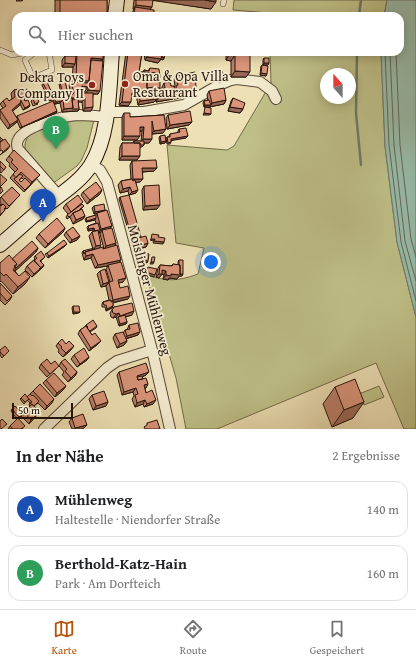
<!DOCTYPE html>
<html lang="de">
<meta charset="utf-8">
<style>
:root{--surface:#fff;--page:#f6f6f6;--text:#202124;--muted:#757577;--line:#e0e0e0;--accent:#b45309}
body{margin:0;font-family:"Gentium Book Plus",serif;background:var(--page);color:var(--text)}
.compass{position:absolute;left:320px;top:68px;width:36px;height:36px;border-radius:50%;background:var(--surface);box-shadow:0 2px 10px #0003;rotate:339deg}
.scale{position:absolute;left:12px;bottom:10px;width:61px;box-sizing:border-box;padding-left:4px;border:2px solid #27140a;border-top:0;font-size:11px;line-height:14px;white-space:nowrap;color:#27140a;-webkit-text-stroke:3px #f3ebcf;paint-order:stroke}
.you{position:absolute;left:211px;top:262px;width:14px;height:14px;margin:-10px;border:3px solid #fff;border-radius:50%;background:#1a73e8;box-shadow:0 0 0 6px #1a73e833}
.badge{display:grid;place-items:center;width:26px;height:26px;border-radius:50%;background:var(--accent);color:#fff;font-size:13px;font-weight:700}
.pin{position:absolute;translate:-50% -33px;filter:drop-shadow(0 1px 2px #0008)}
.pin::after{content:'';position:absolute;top:21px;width:14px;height:12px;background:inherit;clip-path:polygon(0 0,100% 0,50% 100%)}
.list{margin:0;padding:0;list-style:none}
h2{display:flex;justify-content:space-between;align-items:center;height:52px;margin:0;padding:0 16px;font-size:17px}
h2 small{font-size:13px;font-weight:400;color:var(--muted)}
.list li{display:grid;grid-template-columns:26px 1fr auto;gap:12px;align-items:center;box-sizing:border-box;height:56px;margin:0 8px 8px;padding:0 8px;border:1px solid var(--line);border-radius:12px}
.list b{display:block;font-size:15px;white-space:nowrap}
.list p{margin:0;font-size:13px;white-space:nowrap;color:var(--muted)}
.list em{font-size:13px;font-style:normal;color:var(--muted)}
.icon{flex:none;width:22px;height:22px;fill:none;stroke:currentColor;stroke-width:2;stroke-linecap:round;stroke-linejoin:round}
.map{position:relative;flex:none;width:416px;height:429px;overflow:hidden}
.search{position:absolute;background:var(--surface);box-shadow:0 2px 10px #0003;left:12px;right:12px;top:12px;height:44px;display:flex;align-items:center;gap:10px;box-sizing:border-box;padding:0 14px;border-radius:12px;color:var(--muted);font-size:15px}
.sheet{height:180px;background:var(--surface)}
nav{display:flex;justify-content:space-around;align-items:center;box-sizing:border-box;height:56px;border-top:1px solid var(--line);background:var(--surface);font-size:11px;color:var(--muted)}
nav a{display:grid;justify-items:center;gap:2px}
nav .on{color:var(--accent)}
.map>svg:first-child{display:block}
.green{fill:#bfc088;stroke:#736a49;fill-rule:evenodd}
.water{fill:#99bdab;stroke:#6b796b}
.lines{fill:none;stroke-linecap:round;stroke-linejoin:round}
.shore{stroke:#60685a;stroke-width:1}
.stream{stroke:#6b796b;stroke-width:2.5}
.service-casing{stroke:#584735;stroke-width:6}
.minor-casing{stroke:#584735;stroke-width:12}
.secondary-casing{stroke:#27140a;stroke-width:16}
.service{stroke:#f3ebcf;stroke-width:5}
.minor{stroke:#f3ebcf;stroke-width:10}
.secondary{stroke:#f3ebcf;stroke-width:14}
.wall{fill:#bb7f68;stroke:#27140a;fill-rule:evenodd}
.shaded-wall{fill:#986855;stroke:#27140a}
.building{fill:#d99479;stroke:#27140a}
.poi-dot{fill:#8f2418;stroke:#f3ebcf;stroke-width:1.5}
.labels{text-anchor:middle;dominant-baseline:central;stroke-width:3.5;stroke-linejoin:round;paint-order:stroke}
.poi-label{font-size:14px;fill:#27140a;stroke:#f3ebcf;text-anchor:start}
.street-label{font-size:14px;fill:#27140a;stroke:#f3ebcf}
</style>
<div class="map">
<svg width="416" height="429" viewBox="0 0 416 429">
<rect width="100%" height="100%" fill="#ede0b5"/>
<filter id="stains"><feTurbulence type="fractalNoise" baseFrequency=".005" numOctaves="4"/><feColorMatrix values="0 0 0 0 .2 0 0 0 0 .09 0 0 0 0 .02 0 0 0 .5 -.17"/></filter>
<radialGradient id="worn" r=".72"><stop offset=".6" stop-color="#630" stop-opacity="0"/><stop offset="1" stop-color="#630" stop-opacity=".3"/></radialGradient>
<path class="green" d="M234,0H387L384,16H270L269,13L233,10Z
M270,52H381L385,146L397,242L416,317V429H404L376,363L217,429H186L176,378L146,275C168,281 176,282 198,274L204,248L176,243L167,145L227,150L234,146L271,83ZM326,74H350V98H326Z
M79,118L94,120L87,148L81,161L77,166L52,184L25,151V144L27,138L34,130Z
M379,386L384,397L364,405L359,394Z"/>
<path class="water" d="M387,0H416V317L397,242L385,146L381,52H400V16H384Z"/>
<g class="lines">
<path class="shore" d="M385,52L389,145L401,242L416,301
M390,52L394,145L405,241L416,281
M396,52L400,145L411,239L416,257"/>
<path class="stream" d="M359,16L361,0
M357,52L356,113L361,165"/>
<g class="service-casing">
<path id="service" d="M223,4L224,0
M0,50L12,55L26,52
M35,52L25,60L33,78L52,70L49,52"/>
</g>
<g class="minor-casing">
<path id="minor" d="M107,112H144L184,105L219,85L231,80L237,79L260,82L272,91L276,99
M92,165L100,170L107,182L152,350L170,429
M59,196L18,149C17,146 16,143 18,140C24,126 64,116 78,115C87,115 97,116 106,117
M44,429L107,368L117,361L152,350"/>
</g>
<g class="secondary-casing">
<path id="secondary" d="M115,16L117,0
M0,245C13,234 26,222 39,211C56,197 79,184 91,165C110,135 109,87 112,52"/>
</g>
<use href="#service" class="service"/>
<use href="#minor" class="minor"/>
<use href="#secondary" class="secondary"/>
</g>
<path class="wall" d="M55,0H107V16H55Z
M134,0H216L211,9L153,0L150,10L158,15L163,16H132L133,11L134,9H133Z
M75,52H103V59L102,61L98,94H93L91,111H83L82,102H78L79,109L78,111L62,112L60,103L55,104L53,100L49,101L42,85L43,83L52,93H61L59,84L60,83L62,82L60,76L62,74L66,81L65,82L69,98L71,95L69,85L71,82H72L73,67H62V60L65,56H73V54ZM82,90L85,91V93H82Z
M126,52H142L139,72H143L144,70L148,71L150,68L159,79H156L155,81L160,89L162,88V87L164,83L171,86L174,87L175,86L174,80L176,76L193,91H192L190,96L174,99V97L173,99L156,102V100L154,102L138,105L136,95L131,96L128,106L119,105Z
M145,52H165L164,58L163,60L161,59L158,63L145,60L144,53Z
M227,52H250L246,77H231V61L226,60V54Z
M264,58L268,65H263L266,76L260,75L261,66L263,65V60Z
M216,73L226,78L225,79L219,83L214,75Z
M14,90H19L21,92L28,93L27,95L23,96L25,101L30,105L29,107L23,110L20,104L19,106L12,111L16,117L17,116L57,111L56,113L20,128L17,121L16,123L8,129L0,118V110L3,108L0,104L3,101H9L12,99L11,93Z
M209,91L226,100L224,104L209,107H204L203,103L204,101L208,100L207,95Z
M233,98L243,109L240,113L228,111L231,101Z
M33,99L38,104L33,106L31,101Z
M124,113L130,117L164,115L163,133L152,134L149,143H144V145L142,147H140L137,160H119L120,147L122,143H133L134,141H141L142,131H140L137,140H122V117Z
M168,115L192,122L189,125L167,129L166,118Z
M179,129L188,136L186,138L171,140V142L170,144H167L166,139L167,137H169V136L170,134L178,133V131Z
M160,136L165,143L160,144L159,138Z
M9,156L40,175L37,178L24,192L10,178L15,172L9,166L10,164L6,160ZM22,178L24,180L21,182L19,180Z
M0,161L6,167L1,173L0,172Z
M132,161L154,171L143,172L140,182H136V193L129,195L128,191L120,193L118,185L121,181L131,179L130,165Z
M144,186L157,209L143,210L142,190Z
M83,192L100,194L87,204L81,195Z
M20,195L17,198L7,209L6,208L5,209V210L0,216V204L1,206L2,205L0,202V199L1,197Z
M120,197L141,237L148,243L146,247L134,250L119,199Z
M66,204H82L84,206L80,210L85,216L83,219L73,224L70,217L67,219L66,217L68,214L63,208Z
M94,206L105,210V211L112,226L110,228L116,243L114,246L120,262L123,282L118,283L120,288L128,299L113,303V306L112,308L106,311L105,307H102V304L103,302L109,300L106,286L109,282H110L106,269L108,266L95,268L91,258L84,260L82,253L83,251L93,249L89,236L92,232H93V230L88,231L87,227L88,226L96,223L95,220L86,222L85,219L86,218L96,215L97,213L94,214L92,208ZM98,231L99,233L101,232L100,234L104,249L99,248Z
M65,228L63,232L45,248L36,238L39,234Z
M66,232L80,236L77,240L70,243L64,235Z
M65,246L48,258L45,254L47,253Z
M38,248L36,252L15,271L25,284L13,294L1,281L0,282V263L12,259Z
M35,256L45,257L41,261L43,267L32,277L25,270L27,266L35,259L34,258Z
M179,260L182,276H179L177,279L169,278L168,280L163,279L164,275L162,274L159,278L156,277L158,268L160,265L171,266L173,264L178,265V262Z
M100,271L109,282L106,286L101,287L97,274Z
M0,283L12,296L10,300L5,305L0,300Z
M73,306L80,312L78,313L73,314L72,308Z
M114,307L132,315L125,317L127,322L126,324L119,326L116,317L113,318L111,317L110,313Z
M86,325L97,326L96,328L90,332L98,344L89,351L78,334L80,330L85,327Z
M129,325L138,335L126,339L127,341L124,345L117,348L113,338L115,334L123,333L125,330H127Z
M58,343L71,350L63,357L58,352L59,350L56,346Z
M0,350L9,351L2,358L0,355Z
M74,355L89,357L87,360L77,367L71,359Z
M61,362L77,372L75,376L68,382L62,375L64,372L59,366Z
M41,364H51L56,369L47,377L39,368Z
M119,372L146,375L142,377L146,388H145L146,393L153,404L144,407L143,404L135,407L132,399L134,396L133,392L122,395L117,375Z
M46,380L66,386L63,390L55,397L43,383Z
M335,387L353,418L332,427L323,404Z
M33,391L52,403L45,410L38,403L34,406L37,415L29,424L21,416L24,412L30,406L29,405L30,403L27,400L24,404L20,399L21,398L27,397Z
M92,395L106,406L93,410L89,399Z
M12,409L21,416L18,419L23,429H8L10,426L17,419L11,411Z
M72,418L84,428L82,429H72L69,422Z"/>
<path class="shaded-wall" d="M17,0H23L22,1H16Z
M150,0H205L216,2L211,9Z
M136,5L152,7L149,11L135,7L134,9H133Z
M254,52H265L264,54L253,53Z
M229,55H235L231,61L226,60Z
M156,56L164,58L163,60L161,59L158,63L145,60L147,57Z
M91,58L103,59L99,64L90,60Z
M65,63L75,64L73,67H62Z
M264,63H269L268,65H263Z
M235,71L250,72L246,77H231Z
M261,73L267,74L266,76L260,75Z
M160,77L159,79H156L154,82L146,80L147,78Z
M76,80L89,81L86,86L72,85Z
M82,86L88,87L85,91L79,90Z
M155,87L154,89L144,90L145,88Z
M196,87L193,91H189L192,88Z
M88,90L100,91L98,94H85Z
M139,92L136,95L129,96L132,93Z
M193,92L190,96L174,99L177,95Z
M176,95L173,99L156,102L158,98Z
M72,98H85L82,102H71Z
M157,99L154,102L138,105L140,101Z
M226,100L224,104L209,107H204L205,105H211L212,103Z
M62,101L60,103L55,104L56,102Z
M21,102L19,106L9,114L12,110Z
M122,102H131L128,106L119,105Z
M30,105L29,107L23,110L25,108Z
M93,107L91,111H83L85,108Z
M230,107L243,109L240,113L228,111Z
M73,108L79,109L78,111L62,112L64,109Z
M57,111L56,113L20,128L22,127Z
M204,113L211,114L209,115H203Z
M18,120L16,123L8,129L10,125Z
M192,122L189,125L167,129L170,125Z
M140,127H144L142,131H138Z
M166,129L163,133L151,134L154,131Z
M124,136H140L137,140H122Z
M188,136L186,138L169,141L171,139Z
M143,139H152L149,143H141Z
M166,141L165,143L160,144L161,142Z
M10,146L7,150L0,155L3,152Z
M122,156H140L137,160H119Z
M142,168H157L154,171L140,172Z
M40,175L37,178L24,192L32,182Z
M133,179H143L140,182L131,183Z
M130,187L128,191L120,193L123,189Z
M102,190L100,194L87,204L90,200Z
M138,190L136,193L129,195L132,192Z
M160,205L157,209L143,210L145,206Z
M105,210L104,212L94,214L95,212Z
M85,216L83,219L73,224L76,220Z
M96,218L95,220L86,222L87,221Z
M112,226L109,230H102L101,232L99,233L101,229Z
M65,228L63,232L45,248L48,244Z
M94,228L93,230L88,231L89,229Z
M80,236L77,240L70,243L72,240Z
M151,239H155L153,241L150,240Z
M154,241L164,242L163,244L153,243Z
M116,243L114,247L104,250L106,246Z
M148,243L146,247L134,250L136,247Z
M67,244L65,246L48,258L49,256Z
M101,245L99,249L93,250L96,246Z
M38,248L36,252L14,272L16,268Z
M93,254L91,258L84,260L86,256Z
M121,260L118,264L95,268L98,265Z
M139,260L148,261L147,263L138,261Z
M151,262H154L153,264H150Z
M44,265L43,267L32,277L34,274Z
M162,270L166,271L164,275L162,274L159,278L156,277L159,274Z
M146,272L155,275L154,277L145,274Z
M171,274H183L182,276H179L177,279L169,278L168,280L163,279L166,275Z
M30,277L25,284L13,294L18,287Z
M126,278L123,282L115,284L118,280Z
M109,282L106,286L101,287L103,284Z
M130,296L128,299L110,303L113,300Z
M113,306L112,308L106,311L107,309Z
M134,311L132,315L119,319L118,317L120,316Z
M74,312H80L78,313L73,314Z
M119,313L116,317L113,318L116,314Z
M127,322L126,324L119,326L120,324Z
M140,332L138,335L124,339L127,336Z
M101,341L98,344L89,351L91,348Z
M127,341L124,345L117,348L120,344Z
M74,346L71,350L63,357L66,353Z
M89,357L87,360L77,367L80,364Z
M77,372L75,376L68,382L71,378Z
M149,372L146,375L136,379L137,376Z
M148,384L146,388L141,389L144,385Z
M66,386L63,390L55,397L57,393Z
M136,388L133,392L122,395L124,392Z
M54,399L52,403L45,410L47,406Z
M145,400L143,404L135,407L137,403Z
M156,400L153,404L144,407L147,404Z
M108,402L106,406L93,410L96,406Z
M364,402L353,418L332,427L344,410Z
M40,412L37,415L29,424L31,420Z
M87,425L84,428L82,429H75V428Z"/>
<path class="building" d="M60,0H107V16H60Z
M136,0H153L152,7L136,5Z
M205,0H216V2Z
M135,7L154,10V13H158V15L163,16H134Z
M77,52H103V59L91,58L89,81L76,80Z
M128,52H142L139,72L157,73L156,79L147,78V90L155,89L157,99L140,101L139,92L132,93L131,102H122Z
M147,52H157V54L162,55L161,59L147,57Z
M157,52H165L164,58L162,57V55L157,54Z
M229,52H250V72L235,71V55H229Z
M65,56H76L75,64L65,63Z
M264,58H269V63H264Z
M91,60L103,61L100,91L88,90V87L82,86V93H93V107L85,108V98H72L71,96L74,93L71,82L88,83L89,81Z
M262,65L268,66L267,74L261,73Z
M150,68L159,69L160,77L157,78V73L144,72V70L149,71Z
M221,70L226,78L221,81L216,73Z
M195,72L196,87L192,88L193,92L177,95L176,86L178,85L176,76Z
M65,73L68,79L64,81L62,74Z
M147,80L160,82V88H155V87L147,88Z
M65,81L69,98L63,99L62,101L56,102L54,98L51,99L43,83L47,82L52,93L59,91L60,93H63L60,83Z
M170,82L171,86H174L176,95L158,98L157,89L165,88L164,83Z
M224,88L226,100L212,103L209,91Z
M19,89L21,102L12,110L18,120L10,125L0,110L6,106L3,101L7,98L9,101L15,97L14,90Z
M27,89L28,93L23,95L25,101L28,100L30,105L25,108L21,101L19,90H20L21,92Z
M37,97L39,102L35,104L33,99Z
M72,98L73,108L64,109L63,99Z
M233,98L245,103L243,109L230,107Z
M78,99L79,109H72L73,108L72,100Z
M209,100L211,105H205L204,101Z
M53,101L57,111L22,127L17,116Z
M205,107L211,108V114L204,113Z
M190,111L192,122L170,125L168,115Z
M124,113H130V117L164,115L166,129L154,131L152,121V139H143L144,127H140V136H124Z
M186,128L188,136L171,139V142L168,143L167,137H170V134L180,132L179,129Z
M165,135L166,141L161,142L160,136Z
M0,137L3,140L0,142Z
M5,139L10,146L3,152L2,150L0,151V142Z
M134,141H144V145H140V143H134Z
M122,143H140V156H122Z
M14,150L40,175L32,182L21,172L16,178L13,174L18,169L11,162L13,160L9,156Z
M156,160L157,168H142L143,179H133L132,161Z
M0,161L6,167L4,170L0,166Z
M0,174L7,180L0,187Z
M20,174L23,176L19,180L21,182L25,178L31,184L25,190L14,179Z
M132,179L133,181L135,180L138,190L132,192L130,187L123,189L121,181Z
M96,182L102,190L90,200L83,192Z
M159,185L160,205L145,206L144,186Z
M1,187L3,191L0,194V188Z
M12,187L20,195L9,206L1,197Z
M78,195L83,202L71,212L66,204Z
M129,195L141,237L134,239L133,241L120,197Z
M0,204L1,206L3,204L6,207L4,209L5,210L0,215Z
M82,204L84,206L80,209V210L73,213L71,216L69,217L67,215Z
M104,204L105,210L95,212L94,206Z
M82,209L85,216L76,220L73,213Z
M107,210L112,226L101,229L97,213Z
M96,215V218L87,221L86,218Z
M57,218L65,228L48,244L39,234Z
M98,223L100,230L95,231L94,228L89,229L88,226Z
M73,227L80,236L72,240L66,232Z
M112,228L116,243L106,246L102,230Z
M98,230L101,245L96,246L92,232Z
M152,234L159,235L158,237L165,238L164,242L154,241L155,239H151Z
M146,236L148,243L136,247L134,239Z
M64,240L67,244L49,256L47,253Z
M32,241L38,248L16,268L15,267L17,264L12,259Z
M117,245L121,260L98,265L93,254L86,256L85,252L103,247V249Z
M94,248L95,249L85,252L84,254L83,251Z
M41,251L45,257L40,261L44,265L39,269L41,268L34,261L37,258L35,256Z
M140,252L149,254L148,261L139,260Z
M9,255L17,264L14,266L15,267L13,270L19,276L25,271L30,277L18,287L6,274L4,276L0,272V263Z
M152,257H155L154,262H151Z
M34,260L41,268L34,274L27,266Z
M179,260H183V274H180V265H179Z
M121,262L126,278L118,280L120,288L128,286L130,296L113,300L109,282L113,281L108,265Z
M173,264L180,265V275L171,274V276L166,275V271L162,270V274H159L160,265L172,266Z
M148,267L157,269L155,275L146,272Z
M105,269L109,282L103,284L100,271Z
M0,283L12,296L7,301L0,293Z
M111,300V302L113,301V306L107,309L106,305H104L103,302Z
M132,303L134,311L120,316L119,313L116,314L113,313L112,310L114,307Z
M73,306H79L80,312H74Z
M125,315L127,322L120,324L118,317Z
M93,320L97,326L90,331L87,328L88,327L86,325Z
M138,323L140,332L127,336L125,330L130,329L129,325Z
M86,326L92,335L95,333L101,341L91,348L80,330Z
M123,332L127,341L120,344L115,334Z
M62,339L66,344L69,341L74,346L66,353L61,348L62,347L58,343Z
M5,346L9,351L4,356L0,352V350Z
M84,348L89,357L80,364L74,355Z
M47,359L51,364L55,361L59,366L50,374L41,364Z
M65,359L77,372L71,378L65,371L67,369L61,362Z
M146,363L149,372L137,376L138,380L146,378L148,384L144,385L146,393L152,390L156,400L147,404L145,400L137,403L135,395L138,394L136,388L124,392L119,372Z
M54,373L66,386L57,393L46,380Z
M142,376L143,379L138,380L137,377Z
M355,379L364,402L344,410L335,387Z
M40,384L54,399L47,406L33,391Z
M104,391L108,402L96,406L92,395Z
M25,394L29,399L25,402L21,398Z
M30,394L32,396L33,395L39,401L34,406L30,403L32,402L27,397Z
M32,404L40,412L31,420L24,412Z
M15,406L22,414L19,417L12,409Z
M83,414L87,425L75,428L72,418Z
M18,418L25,426L21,429H13L10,426Z
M2,419L7,424L1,429H0V421Z
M157,420L160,429H145L144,427L147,425V423Z"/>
<g class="poi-dot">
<circle cx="125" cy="84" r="4"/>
<circle cx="92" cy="85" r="4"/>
</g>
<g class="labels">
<g class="poi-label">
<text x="133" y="76">Oma &amp; Opa Villa<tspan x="133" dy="16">Restaurant</tspan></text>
<text x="84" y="77" text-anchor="end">Dekra Toys<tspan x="84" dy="16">Company II</tspan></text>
</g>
<g class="street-label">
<text transform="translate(150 290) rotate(75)">Moislinger Mühlenweg</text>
</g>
</g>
<rect width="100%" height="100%" filter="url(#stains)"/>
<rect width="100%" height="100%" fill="url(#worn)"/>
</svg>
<svg class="compass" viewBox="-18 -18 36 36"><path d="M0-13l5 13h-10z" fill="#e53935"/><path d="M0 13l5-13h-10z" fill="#757577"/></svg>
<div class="scale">50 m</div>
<div class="you"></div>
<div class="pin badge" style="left:43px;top:222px;background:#1a4fb4">A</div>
<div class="pin badge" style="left:56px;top:149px;background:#2e9e5b">B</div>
<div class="search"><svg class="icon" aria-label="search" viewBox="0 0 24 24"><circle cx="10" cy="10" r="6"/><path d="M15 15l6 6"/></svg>Hier suchen</div>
</div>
<section class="sheet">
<h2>In der Nähe<small>2 Ergebnisse</small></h2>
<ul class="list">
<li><span class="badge" style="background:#1a4fb4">A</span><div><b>Mühlenweg</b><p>Haltestelle · Niendorfer Straße</p></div><em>140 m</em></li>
<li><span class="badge" style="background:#2e9e5b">B</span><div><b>Berthold-Katz-Hain</b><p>Park · Am Dorfteich</p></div><em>160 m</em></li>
</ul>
</section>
<nav>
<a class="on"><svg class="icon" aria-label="map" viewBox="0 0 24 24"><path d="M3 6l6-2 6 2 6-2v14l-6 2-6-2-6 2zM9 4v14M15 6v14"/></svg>Karte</a>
<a><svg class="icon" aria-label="directions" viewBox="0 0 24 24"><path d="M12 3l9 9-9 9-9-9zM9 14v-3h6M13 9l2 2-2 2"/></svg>Route</a>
<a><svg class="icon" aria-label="saved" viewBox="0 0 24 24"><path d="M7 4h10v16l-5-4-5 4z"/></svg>Gespeichert</a>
</nav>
